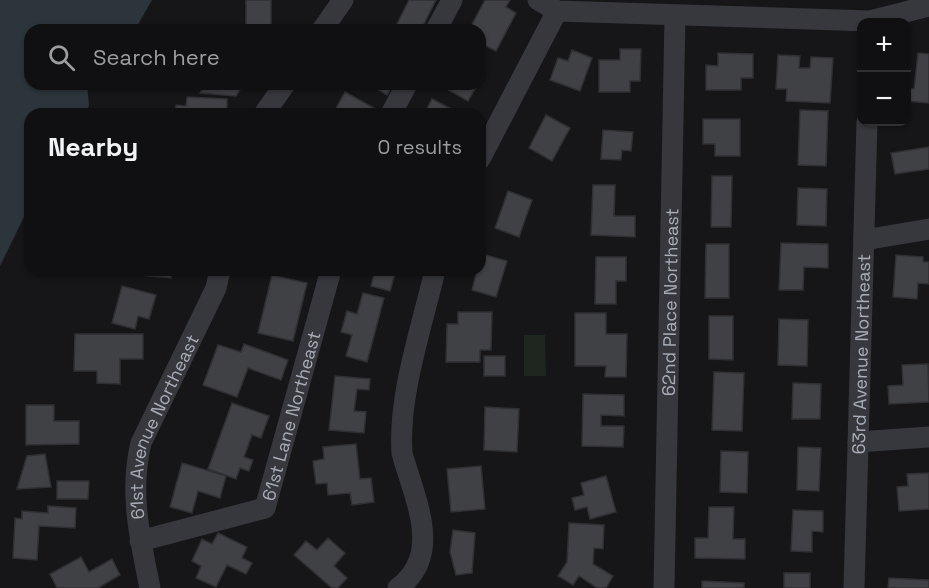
<!DOCTYPE html>
<meta charset="utf-8">
<style>
:root{--surface:#101012;--page:#1e1e20;--text:#f1f3f6;--muted:#9c9d9f;--line:#303032}
body{margin:0;font-family:"Space Grotesk",sans-serif;background:var(--page);color:var(--text)}
.controls{position:absolute;right:18px;top:18px;display:grid;overflow:hidden;border-radius:12px;box-shadow:0 2px 4px #0004}
.controls button{width:54px;height:54px;display:grid;place-items:center;padding:0;border:0;border-bottom:2px solid var(--line);background:var(--surface);color:var(--text);font:30px sans-serif}
.list{margin:0;padding:0;list-style:none}
h2{display:flex;justify-content:space-between;align-items:center;height:78px;margin:0;padding:0 24px;font-size:26px}
h2 small{font-size:20px;font-weight:400;color:var(--muted)}
.icon{flex:none;width:33px;height:33px;fill:none;stroke:currentColor;stroke-width:2;stroke-linecap:round;stroke-linejoin:round}
.map{position:relative;flex:none;width:929px;height:588px;overflow:hidden}
.search{position:absolute;background:var(--surface);box-shadow:0 2px 4px #0004;left:24px;top:24px;width:462px;height:66px;display:flex;align-items:center;gap:15px;box-sizing:border-box;padding:0 21px;border-radius:18px;color:var(--muted);font-size:22px}
.panel{position:absolute;background:var(--surface);box-shadow:0 2px 4px #0004;left:24px;top:108px;width:462px;height:168px;border-radius:18px}
.map>svg:first-child{display:block}
.green{fill:#1e261f}
.water{fill:#2c353c}
.building{fill:#404145;stroke:#303034;stroke-width:1.5}
.lines{fill:none;stroke-linecap:round;stroke-linejoin:round}
.minor{stroke:#37383d;stroke-width:21}
.labels{text-anchor:middle;dominant-baseline:central;stroke-width:5;stroke-linejoin:round;paint-order:stroke}
.street-label{font-size:18px;fill:#a8adb8;stroke:#111113}
</style>
<div class="map">
<svg width="929" height="588" viewBox="0 0 929 588">
<rect width="100%" height="100%" fill="#161618"/>
<path class="green" d="M524,335H545L546,376H524Z"/>
<path class="water" d="M0,0H152L136,28L131,30H30V84H87L89,106L84,114H30V212L25,215L0,266Z"/>
<path class="building" d="M246,0H271V30H246Z
M409,0H436L421,30L395,28Z
M485,0H510L506,7L516,13L496,51L480,43V30H469Z
M620,49H641L640,81H630V92H599V60H620Z
M572,50L592,58L580,91L550,80L558,58L568,61Z
M718,53L753,54V78H741V90H706V65L718,66Z
M918,53L929,54V103L906,101V88L914,89Z
M778,55L800,56L799,68H810L811,57L833,58L830,103L786,101L787,89H776Z
M206,84H244L236,96L200,93Z
M369,84H393L387,95Z
M438,84H478L468,101Z
M345,92L374,108L370,114H333Z
M187,97L227,99V114H175L176,105L186,106Z
M432,99L461,114H424Z
M800,110L828,111L826,166L798,165Z
M546,115L570,128L552,161L529,148Z
M703,119H740V156H715V144H703Z
M603,130L633,132L631,151L622,150L621,160L601,159Z
M929,147V169L895,174L891,153Z
M712,176H732L731,227H711Z
M593,185H615L614,216H635V237L591,235Z
M798,188L827,189L826,226L797,225Z
M508,191L532,200L519,237L495,228Z
M781,243L828,244V268L804,267L803,290H779Z
M706,244H729V298H705Z
M482,254L507,261L496,297L472,290L477,270H480Z
M896,255L923,257V262H929V284L918,283L917,299L893,297Z
M596,257H626V281H616V304H595Z
M140,270H171V278L139,275Z
M375,270H396L390,291L371,286Z
M272,275L307,283L293,341L258,333Z
M122,286L156,295L149,319L138,316L135,329L112,323Z
M363,293L384,298L367,362L346,356L352,335L341,332L347,311L357,314Z
M458,312H492L491,350H480V362H446L447,324H458Z
M575,313H606V334H627L626,377H605L606,366H575Z
M709,316H733V360L709,359Z
M779,319L808,320L807,366L778,365Z
M75,334H143V359H120V384L97,383V371H74Z
M244,344L288,360L281,380L248,368L237,397L203,385L218,345L241,352Z
M484,356H505V376H484Z
M928,364L929,402L889,404L888,386L903,385L902,365Z
M714,372L744,373L742,431L712,430Z
M335,376L370,379L369,390L357,389L354,411L366,412L364,433L329,430Z
M793,383L821,384L820,419H792Z
M583,394L624,395V416L601,415V426H624L623,447L582,446Z
M232,403L269,416L261,438L252,435L244,457L253,460L249,471L240,468L236,479L208,469Z
M26,405H54V421H79V444L26,445Z
M485,407L519,409L517,452L484,450Z
M356,444L360,479L371,478L374,502L352,505L350,493L328,495L327,483L316,484L313,461L324,459L323,447Z
M798,447L821,448L819,491L797,490Z
M721,451L748,452L747,493L720,492Z
M45,454L51,487L17,489L27,456Z
M182,463L226,476L220,498L198,491L192,513L170,507Z
M481,466L485,509L451,512L447,469Z
M929,473V509L899,511L897,487L908,486L907,474Z
M606,476L616,512L590,519L587,507L575,510L572,498L584,495L581,483Z
M57,481H89L88,499H57Z
M48,506L76,508L75,528L39,526L37,560L13,558L15,518L22,519V511L48,513Z
M709,507H734L733,539H745V559L695,558V538H708Z
M793,510L823,511V532L812,531V552L791,551Z
M569,523L604,525L603,549L594,548L593,564L613,576L606,588H597L579,576L573,585L558,576L567,562Z
M453,530L475,533L472,573L456,575L450,552Z
M218,533L247,547L242,558L252,563L246,574L227,565L216,587L196,578L201,566L192,561L202,539L212,544Z
M328,538L345,553L334,566L347,578L338,588H332L294,555L306,541L317,550Z
M81,557L89,572L112,559L120,575L98,588H57L50,574Z
M784,573H810V588H784Z
M889,578L929,580V588H888Z
M702,581L744,583V588H702Z"/>
<g class="lines">
<g class="minor">
<path d="M538,0L557,11L870,21L929,6"/>
<path d="M322,30L343,0"/>
<path d="M436,30L452,0"/>
<path d="M264,114L285,84"/>
<path d="M391,114L407,84"/>
<path d="M480,159L557,11"/>
<path d="M864,240L929,229"/>
<path d="M858,442L929,437"/>
<path id="s1" d="M140,541L265,508L331,270"/>
<path id="s2" d="M150,588C140,539 129,492 141,443L216,288L220,270"/>
<path d="M398,588C444,554 414,498 402,453C398,395 422,327 435,270"/>
<path id="s3" d="M664,588L675,16"/>
<path id="s4" d="M854,588L867,122"/>
</g>
</g>
<g class="labels">
<g class="street-label">
<text stroke="none"><textPath href="#s3" startOffset="286">62nd Place Northeast</textPath></text>
<text stroke="none"><textPath href="#s4" startOffset="234">63rd Avenue Northeast</textPath></text>
<text stroke="none"><textPath href="#s1" startOffset="225">61st Lane Northeast</textPath></text>
<text stroke="none"><textPath href="#s2" startOffset="168">61st Avenue Northeast</textPath></text>
</g>
</g>
</svg>
<div class="controls">
<button>+</button>
<button>−</button>
</div>
<div class="search"><svg class="icon" aria-label="search" viewBox="0 0 24 24"><circle cx="10" cy="10" r="6"/><path d="M15 15l6 6"/></svg>Search here</div>
<section class="panel">
<h2>Nearby<small>0 results</small></h2>
<ul class="list">
</ul>
</section>
</div>
